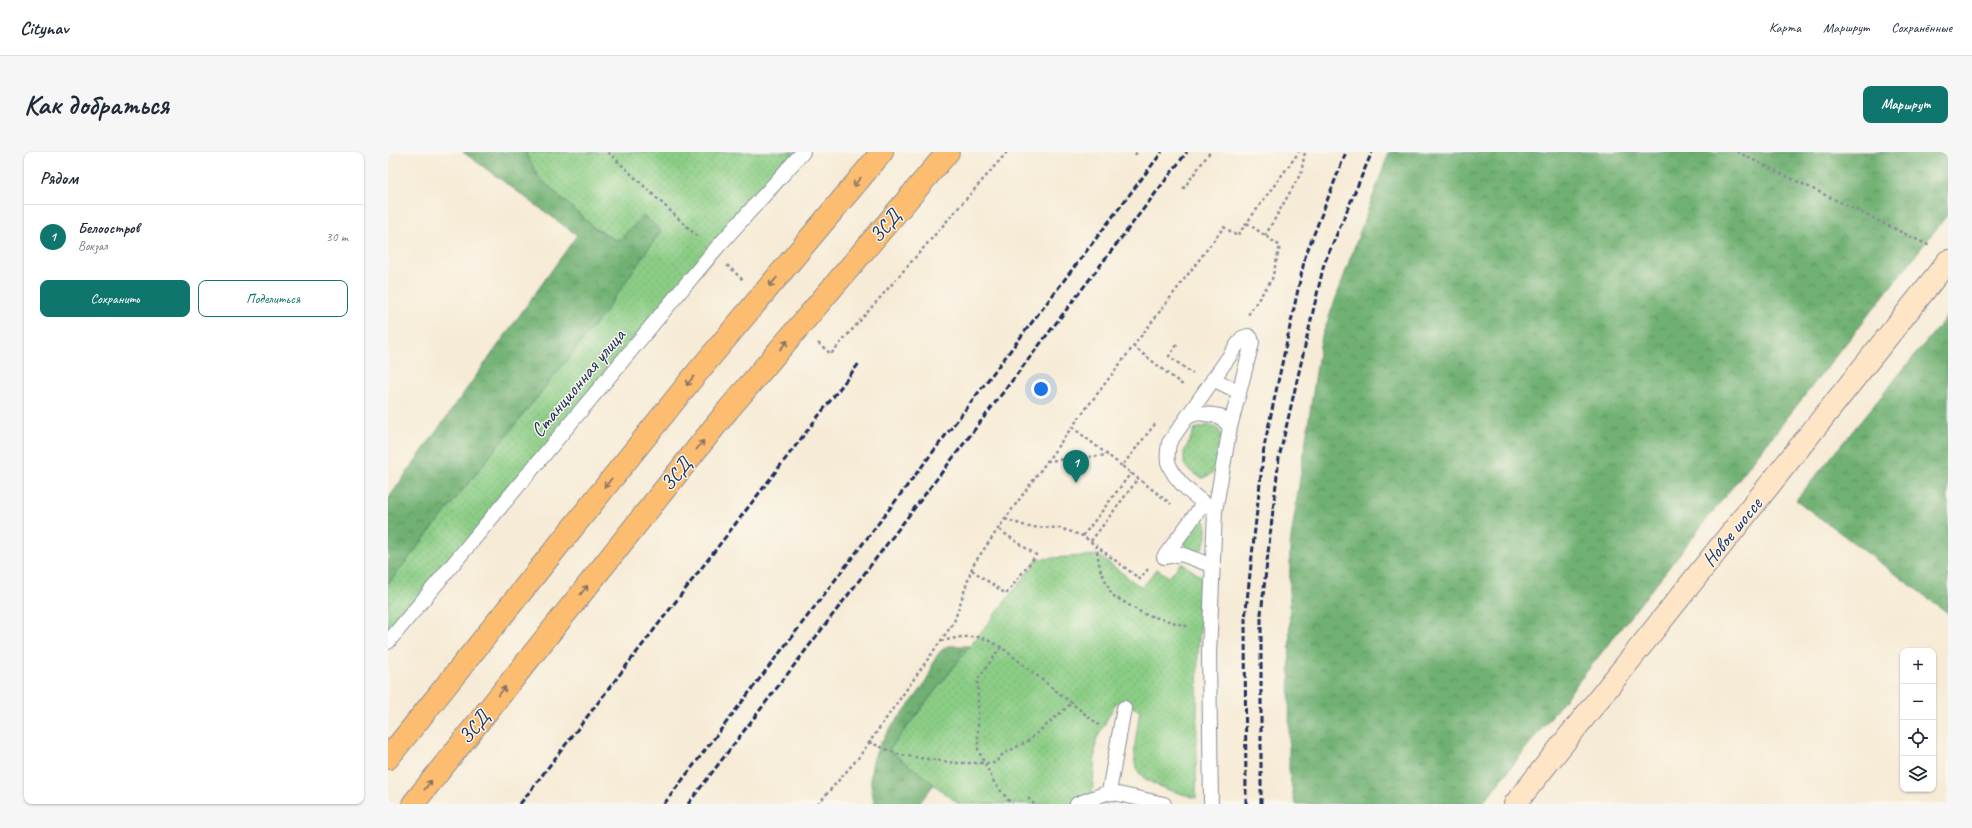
<!DOCTYPE html>
<html lang="ru">
<meta charset="utf-8">
<style>
:root{--surface:#fff;--page:#f6f6f7;--text:#1f2937;--muted:#747a83;--line:#e0e1e3;--accent:#0f766e}
body{margin:0;font-family:Caveat,sans-serif;background:var(--page);color:var(--text)}
.controls{position:absolute;right:12px;bottom:12px;display:grid;overflow:hidden;border-radius:8px;box-shadow:0 1px 3px #0004}
.controls button{width:36px;height:36px;display:grid;place-items:center;padding:0;border:0;border-bottom:1px solid var(--line);background:var(--surface);color:var(--text);font:20px sans-serif}
.you{position:absolute;left:653px;top:237px;width:14px;height:14px;margin:-10px;border:3px solid #fff;border-radius:50%;background:#1a73e8;box-shadow:0 0 0 6px #1a73e833}
.badge{display:grid;place-items:center;width:26px;height:26px;border-radius:50%;background:var(--accent);color:#fff;font-size:13px;font-weight:700}
.pin{position:absolute;translate:-50% -33px;filter:drop-shadow(0 1px 2px #0008)}
.pin::after{content:'';position:absolute;top:21px;width:14px;height:12px;background:inherit;clip-path:polygon(0 0,100% 0,50% 100%)}
.list{margin:0;padding:0;list-style:none}
h2{display:flex;justify-content:space-between;align-items:center;height:52px;margin:0;padding:0 16px;font-size:17px}
h2 small{font-size:13px;font-weight:400;color:var(--muted)}
.list li{display:grid;grid-template-columns:26px 1fr auto;gap:12px;align-items:center;box-sizing:border-box;height:64px;padding:0 16px;border-top:1px solid var(--line)}
.list b{display:block;font-size:15px;white-space:nowrap}
.list p{margin:0;font-size:13px;white-space:nowrap;color:var(--muted)}
.list em{font-size:13px;font-style:normal;color:var(--muted)}
.actions{display:flex;gap:8px;padding:12px 16px}
.actions a{flex:1;padding:9px 0;border:1px solid var(--accent);border-radius:8px;text-align:center;font-size:14px;color:var(--accent)}
.actions .main{background:var(--accent);color:#fff}
.icon{flex:none;width:22px;height:22px;fill:none;stroke:currentColor;stroke-width:2;stroke-linecap:round;stroke-linejoin:round}
.map{position:relative;flex:none;width:1560px;height:652px;overflow:hidden;border-radius:8px}
header{display:flex;align-items:center;gap:24px;box-sizing:border-box;height:56px;padding:0 20px;background:var(--surface);border-bottom:1px solid var(--line)}
header strong{font-size:19px}
nav{display:flex;gap:22px;margin-inline-start:auto;font-size:14px}
.intro{display:flex;align-items:center;justify-content:space-between;box-sizing:border-box;height:96px;padding:0 24px}
h1{margin:0;font-size:28px}
.button{padding:10px 18px;border-radius:8px;background:var(--accent);color:#fff;font-size:14px;font-weight:700}
main{display:flex;gap:24px;padding:0 24px}
aside{flex:1;background:var(--surface);border-radius:8px;box-shadow:0 1px 3px #0004}
.map>svg:first-child{display:block}
.grass{fill:url(#grass-dots);stroke:#537e72}
.forest{fill:url(#forest-crowns);stroke:#467068}
.lines{fill:none;stroke-linecap:round;stroke-linejoin:round}
.service-casing{stroke:#888d9a;stroke-width:16}
.secondary-casing{stroke:#888d9a;stroke-width:24}
.motorway-casing{stroke:#888d9a;stroke-width:24}
.path{stroke:#888d9a;stroke-width:2.5;stroke-dasharray:3 3;stroke-linecap:butt}
.service{stroke:#fff;stroke-width:14}
.secondary{stroke:#fee5c5;stroke-width:22}
.motorway{stroke:#fcbd6f;stroke-width:22}
.rail{stroke:#1b2f5e;stroke-width:3;stroke-dasharray:6 3;stroke-linecap:butt}
.oneway{stroke:#806f66}
.labels{text-anchor:middle;dominant-baseline:central;stroke-width:3;stroke-linejoin:round;paint-order:stroke}
.street-label{font-size:20px;fill:#1b2f5e;stroke:#fbf7ec}
</style>
<header>
<strong>Citynav</strong>
<nav><a>Карта</a><a>Маршрут</a><a>Сохранённые</a></nav>
</header>
<div class="intro"><h1>Как добраться</h1><a class="button">Маршрут</a></div>
<main>
<aside>
<h2>Рядом<small></small></h2>
<ul class="list">
<li><span class="badge">1</span><div><b>Белоостров</b><p>Вокзал</p></div><em>30 m</em></li>
</ul>
<div class="actions"><a class="main">Сохранить</a><a>Поделиться</a></div>
</aside>
<div class="map">
<svg width="1560" height="652" viewBox="0 0 1560 652">
<defs>
<pattern id="grass-dots" width="8" height="8" patternUnits="userSpaceOnUse"><rect width="8" height="8" fill="#8bcd85"/><path d="M2 2h.1M6 6h.1" fill="none" stroke="#77b075" stroke-width="1.8" stroke-linecap="round"/></pattern>
<pattern id="forest-crowns" width="20" height="18" patternUnits="userSpaceOnUse"><rect width="20" height="18" fill="#70b072"/><path d="M2 6a3 3 0 1 1 6 0M12 15a3 3 0 1 1 6 0" fill="none" stroke="#5b9061"/></pattern>
</defs>
<rect width="100%" height="100%" fill="#fbf7ec"/>
<filter id="ink" filterUnits="userSpaceOnUse"><feTurbulence type="fractalNoise" baseFrequency=".025" numOctaves="2"/><feDisplacementMap in="SourceGraphic" scale="8" xChannelSelector="R" yChannelSelector="G"/><feConvolveMatrix kernelMatrix="1 2 1 2 8 2 1 2 1" color-interpolation-filters="sRGB"/></filter>
<filter id="wash" filterUnits="userSpaceOnUse"><feTurbulence type="fractalNoise" baseFrequency=".012" numOctaves="4" result="noise"/><feDisplacementMap in="SourceGraphic" scale="16" xChannelSelector="R" yChannelSelector="G"/><feGaussianBlur stdDeviation="0.9" result="paint"/><feColorMatrix in="noise" values="0 0 0 0 0 0 0 0 0 0 0 0 0 0 0 0 0 1.4 0 .05"/><feComposite in="paint" operator="in"/></filter>
<g filter="url(#wash)">
<rect width="100%" height="100%" fill="#f6ebd6"/>
<path class="grass" d="M137,0H415L0,490V432L220,156L256,64L230,89L208,77L151,26Z
M822,273L831,278L834,289L825,321L815,326L803,320L796,312V300L807,277Z
M813,366L818,370V386L814,397L802,401L796,396V389Z
M710,403L754,436L769,417L781,425L793,411L817,427L810,497L808,646C790,640 749,633 747,611C745,595 750,574 752,558L728,550L708,588L704,646L721,652H571L501,598L650,407Z"/>
<path class="forest" d="M75,0H137L151,26L208,77L230,89L256,64L273,78L220,156L0,432V347L189,83Z
M1001,0H1560V62L1094,652H907L901,620L902,393L933,187Z
M1560,163V461L1408,348Z
M560,494H582L501,598L546,632L531,652H487C469,597 512,571 537,531C546,517 543,503 560,494Z"/>
</g>
<g filter="url(#ink)">
<g class="lines">
<g class="service-casing">
<path id="service" d="M825,227L851,240
M799,265L810,261L832,264L842,275
M816,351L776,405L793,402L825,414
M0,490L325,100L415,0
M721,640L736,556
M689,652L721,640L776,652
M823,652L821,502L827,359L842,275L864,191L863,186L860,184L854,186L781,291C780,297 779,304 780,310C787,331 810,347 827,359"/>
</g>
<g class="secondary-casing">
<path id="secondary" d="M1127,652L1560,109"/>
</g>
<g class="motorway-casing">
<path id="motorway" d="M0,606L303,228L494,0
M25,652L340,258L560,0"/>
</g>
<path class="path" d="M220,0L311,86
M1349,0L1542,94
M747,3L749,0
M795,37L822,0
M859,71L892,94L884,127L860,163
M877,84L913,21L917,0
M339,113L355,128
M430,191L443,202L619,0
M789,193L781,204L805,222
M745,194L796,234
M767,272L734,314L783,352
M684,275L734,314
M659,309L720,303
M617,367L641,375L672,376L695,384L752,427L760,417
M695,384L743,321
M703,389L750,327
M708,393L712,417L724,443L756,462L802,475
M584,418L618,442L648,403L610,377
M553,489L573,485H593L613,495L711,573
M613,495L590,527V598L607,632L624,652
M481,590L512,603L567,611H607L615,602L640,589L685,550
M640,646L646,652
M430,652L471,605L566,470L585,413L617,367L684,275L836,75L849,84L911,0"/>
<use href="#service" class="service"/>
<use href="#secondary" class="secondary"/>
<use href="#motorway" class="motorway"/>
<path class="rail" d="M132,652L472,210
M276,652L774,0
M300,652L799,0
M858,652L857,467L876,295L917,105L958,0
M873,652V462L891,306L936,112L984,0"/>
</g>
<defs><path id="oneway-shaft" d="M-6 0H5M1.5-3L5.5 0L1.5 3" fill="none" stroke-width="1.6" stroke-linecap="round" stroke-linejoin="round"/></defs>
<g class="oneway">
<use href="#oneway-shaft" transform="translate(469 30) rotate(130)"/>
<use href="#oneway-shaft" transform="translate(385 130) rotate(130)"/>
<use href="#oneway-shaft" transform="translate(396 193) rotate(-50)"/>
<use href="#oneway-shaft" transform="translate(302 229) rotate(129)"/>
<use href="#oneway-shaft" transform="translate(312 293) rotate(-51)"/>
<use href="#oneway-shaft" transform="translate(220 331) rotate(129)"/>
<use href="#oneway-shaft" transform="translate(196 438) rotate(-51)"/>
<use href="#oneway-shaft" transform="translate(114 539) rotate(-51)"/>
<use href="#oneway-shaft" transform="translate(40 633) rotate(-53)"/>
</g>
</g>
<g class="labels">
<g class="street-label">
<text transform="translate(497 74) rotate(-50)">ЗСД</text>
<text transform="translate(190 231) rotate(-50)">Станционная улица</text>
<text transform="translate(288 322) rotate(-51)">ЗСД</text>
<text transform="translate(1344 380) rotate(-51)">Новое шоссе</text>
<text transform="translate(86 575) rotate(-51)">ЗСД</text>
</g>
</g>
</svg>
<div class="controls">
<button>+</button>
<button>−</button>
<button><svg class="icon" aria-label="locate" viewBox="0 0 24 24"><circle cx="12" cy="12" r="6"/><path d="M12 2v4M12 18v4M2 12h4M18 12h4"/></svg></button>
<button><svg class="icon" aria-label="layers" viewBox="0 0 24 24"><path d="M12 4l9 5-9 5-9-5zM3 14l9 5 9-5"/></svg></button>
</div>
<div class="you"></div>
<div class="pin badge" style="left:688px;top:331px">1</div>
</div>
</main>
